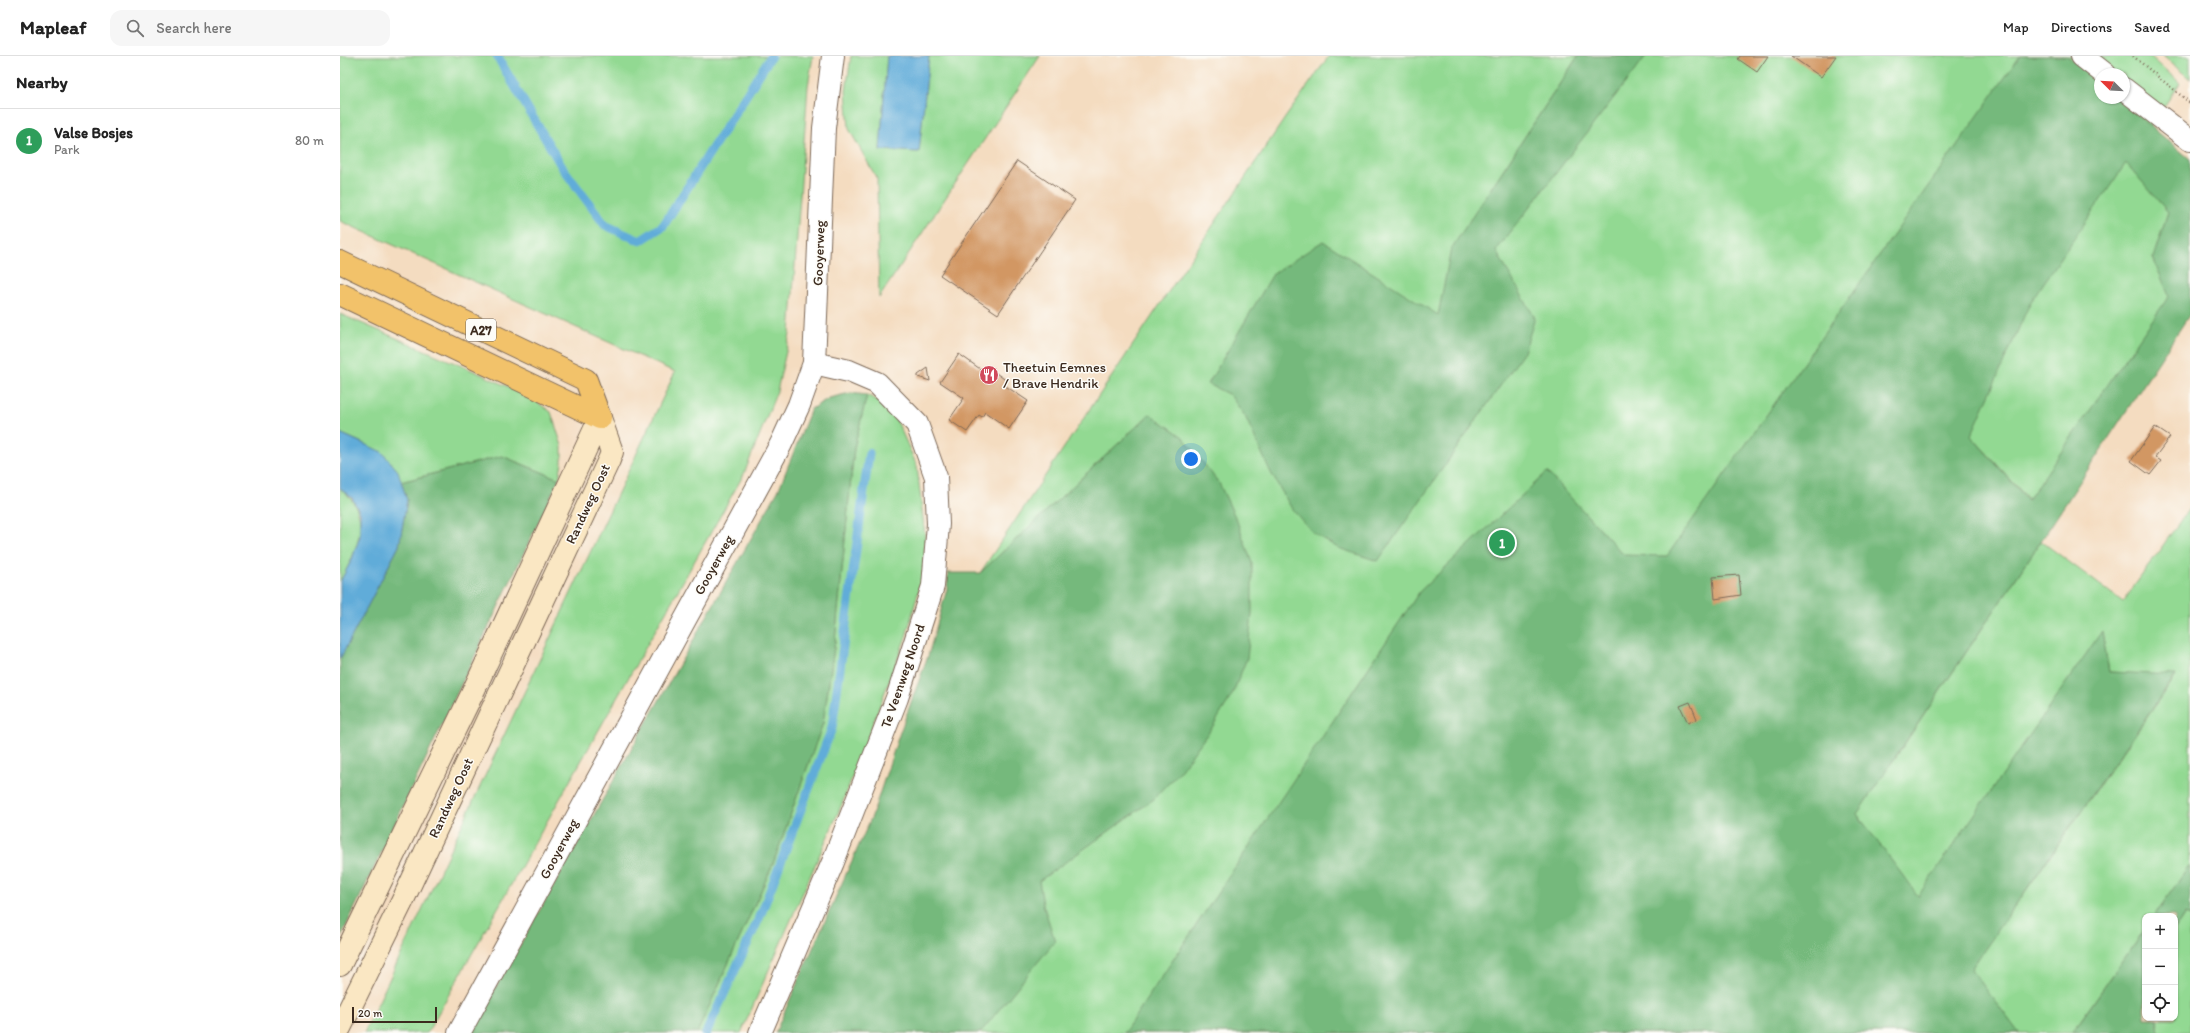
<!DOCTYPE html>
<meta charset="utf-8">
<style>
:root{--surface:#fff;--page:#f6f6f6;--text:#222;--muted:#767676;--line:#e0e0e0;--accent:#d1495b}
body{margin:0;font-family:Itim,sans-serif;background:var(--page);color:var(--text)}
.controls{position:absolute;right:12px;bottom:12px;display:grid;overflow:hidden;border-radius:8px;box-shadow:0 1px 3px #0004}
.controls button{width:36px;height:36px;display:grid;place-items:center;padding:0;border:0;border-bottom:1px solid var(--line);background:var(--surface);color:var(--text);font:20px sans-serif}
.compass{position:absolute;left:1754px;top:12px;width:36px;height:36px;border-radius:50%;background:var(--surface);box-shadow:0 1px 3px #0004;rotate:294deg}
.scale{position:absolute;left:12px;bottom:10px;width:85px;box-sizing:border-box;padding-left:4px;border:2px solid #3b2a1e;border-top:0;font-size:11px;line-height:14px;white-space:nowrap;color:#3b2a1e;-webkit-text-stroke:3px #fdfcf7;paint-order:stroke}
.you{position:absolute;left:851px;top:403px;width:14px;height:14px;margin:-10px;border:3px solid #fff;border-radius:50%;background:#1a73e8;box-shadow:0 0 0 6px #1a73e833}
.badge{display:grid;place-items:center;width:26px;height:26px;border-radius:50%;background:var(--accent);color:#fff;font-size:13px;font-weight:700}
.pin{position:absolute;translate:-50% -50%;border:2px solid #fff;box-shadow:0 1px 4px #0006}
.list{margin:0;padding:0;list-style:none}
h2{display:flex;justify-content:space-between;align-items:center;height:52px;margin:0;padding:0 16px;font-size:17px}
h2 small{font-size:13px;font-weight:400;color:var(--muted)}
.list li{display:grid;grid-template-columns:26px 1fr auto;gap:12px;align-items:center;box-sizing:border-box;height:64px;padding:0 16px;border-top:1px solid var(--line)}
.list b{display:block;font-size:15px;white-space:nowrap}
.list p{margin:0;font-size:13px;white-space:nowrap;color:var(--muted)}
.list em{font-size:13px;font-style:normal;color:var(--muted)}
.icon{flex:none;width:22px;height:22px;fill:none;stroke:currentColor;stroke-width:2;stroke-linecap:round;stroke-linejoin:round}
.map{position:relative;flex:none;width:1850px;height:977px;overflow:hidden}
header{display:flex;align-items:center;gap:24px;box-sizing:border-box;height:56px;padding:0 20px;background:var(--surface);border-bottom:1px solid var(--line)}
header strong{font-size:19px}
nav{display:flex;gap:22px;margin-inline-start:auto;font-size:14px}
.search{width:280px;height:36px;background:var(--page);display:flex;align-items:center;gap:10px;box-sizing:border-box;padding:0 14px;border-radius:12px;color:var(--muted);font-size:15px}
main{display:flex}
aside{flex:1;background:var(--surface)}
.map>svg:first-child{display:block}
.green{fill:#92d992;stroke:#668258;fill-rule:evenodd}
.forest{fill:#75b97c;stroke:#58724d;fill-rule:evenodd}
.water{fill:#60acd9;stroke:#4e6b7c}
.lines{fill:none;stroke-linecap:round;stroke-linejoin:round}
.stream{stroke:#60acd9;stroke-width:9}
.building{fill:#d29764}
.minor-casing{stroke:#7c6857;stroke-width:24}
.tertiary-casing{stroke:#7c6857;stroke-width:24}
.secondary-casing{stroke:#7c6857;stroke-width:24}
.motorway-casing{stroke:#7c6857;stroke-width:24}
.path{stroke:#7c6857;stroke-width:2.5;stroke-dasharray:1 3;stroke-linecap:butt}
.minor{stroke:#fff;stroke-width:22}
.tertiary{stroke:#fff;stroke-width:22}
.secondary{stroke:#fae7c3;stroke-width:22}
.motorway{stroke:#f2c26a;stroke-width:22}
.labels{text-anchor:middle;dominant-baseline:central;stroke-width:3;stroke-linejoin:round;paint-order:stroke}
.shield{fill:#fdfcf7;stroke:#75695f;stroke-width:1}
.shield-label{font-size:13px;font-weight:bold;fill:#3b2a1e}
.street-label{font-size:14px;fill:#3b2a1e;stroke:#fdfcf7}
.poi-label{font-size:14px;fill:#3b2a1e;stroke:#fdfcf7;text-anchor:start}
</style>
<header>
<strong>Mapleaf</strong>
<div class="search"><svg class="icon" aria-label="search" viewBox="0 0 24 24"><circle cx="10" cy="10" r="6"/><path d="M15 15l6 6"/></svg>Search here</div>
<nav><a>Map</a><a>Directions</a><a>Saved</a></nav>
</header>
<main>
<aside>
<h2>Nearby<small></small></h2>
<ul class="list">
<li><span class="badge" style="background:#2e9e5b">1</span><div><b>Valse Bosjes</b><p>Park</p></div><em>80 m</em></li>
</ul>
</aside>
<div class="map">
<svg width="1850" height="977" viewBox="0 0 1850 977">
<rect width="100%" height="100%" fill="#fdfcf7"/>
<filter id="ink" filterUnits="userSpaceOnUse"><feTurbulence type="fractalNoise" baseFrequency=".025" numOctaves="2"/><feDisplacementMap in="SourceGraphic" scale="8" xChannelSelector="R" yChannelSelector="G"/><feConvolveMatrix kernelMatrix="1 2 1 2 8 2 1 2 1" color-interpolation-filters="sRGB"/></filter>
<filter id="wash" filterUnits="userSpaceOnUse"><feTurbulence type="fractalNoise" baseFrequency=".012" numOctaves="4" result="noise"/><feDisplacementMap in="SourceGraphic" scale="16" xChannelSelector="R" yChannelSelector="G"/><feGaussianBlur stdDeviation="0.9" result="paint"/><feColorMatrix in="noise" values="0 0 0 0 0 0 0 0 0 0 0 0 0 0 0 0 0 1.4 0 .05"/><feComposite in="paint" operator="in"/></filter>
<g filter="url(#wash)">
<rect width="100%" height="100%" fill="#f4dcc0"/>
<path class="green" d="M0,0H473L468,30L450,278L437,335L404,418L87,977H24L335,316L0,165Z
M511,0H547L540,94L579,96L589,0H700L539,242L537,123L509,73L506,35Z
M989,0H1238L1146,140L1251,0H1810L1840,27L1786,106L1828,156L1813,202L1830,240L1689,444L1632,381L1553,705L1701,485L1783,546L1850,451V809L1814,860H1805V873L1736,971L1740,977H480L820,365L810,358L640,517L945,62ZM1760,18H1784V42H1760ZM1762,576L1769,616L1836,620L1664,866Z
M1823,0H1850V23Z
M0,258L143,319L190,341L211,356L222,390V406L219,423L162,400L61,426C51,396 26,389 0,377Z
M527,339L543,347L553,356L577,410L585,480L584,515L566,581L502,748L401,977H357L433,808L483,667L495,585L514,392Z
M0,432C35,460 17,493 0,526Z
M1845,858L1850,860V977H1819L1817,962H1835V873Z"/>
<path class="forest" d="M1238,0H1306L1156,195L1195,262L1184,296L1038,505L998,492L973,477L952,453L931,417L905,360L890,339L868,328L933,218L983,185L1098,259L1111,193Z
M1680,0H1727L1760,28V42H1777L1850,103V258L1701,485L1517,758L1578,840L1762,575L1769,616L1836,619L1631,913L1679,977H784L1080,535L1207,416L1284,499L1327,500ZM1786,107L1828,156L1813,202L1829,240L1688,444L1631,380L1690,247Z
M510,337L527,339L514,392L495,585L483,667L433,808L357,977H130L438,435L471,353L489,342Z
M810,358L843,381L879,427L897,465L912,507V558L907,602L892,639L873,670L841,714L814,743L699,825L703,848L715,885L640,977H435L532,760L559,679L588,600L607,533L608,517H640Z
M162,400L219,423L0,883V603L59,490L67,444L61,426Z
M1850,809V860L1845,858L1835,873V860H1814Z
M1805,873V962H1817L1819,977H1732Z"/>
<path class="water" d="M547,0H589L579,96L540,94Z
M0,377L42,396L58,415L67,444L59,490L0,603V526L12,503L20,480V457L12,442L0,432Z"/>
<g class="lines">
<path class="stream" d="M157,0L222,111L265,169L300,185L323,170L431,0
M366,977L421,858L492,672L529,397"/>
</g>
<g id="blocks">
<path class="building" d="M1400,0H1428L1417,16L1398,3Z
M1451,0H1496L1481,21Z
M677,105L735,144L658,258L600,219Z
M619,298L643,315L646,310L667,325L664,329L688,345L669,373L645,356L642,361L639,359L627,376L609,364L624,342L600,326Z
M588,312L590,325L578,321V319Z
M1815,371L1830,381L1815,401L1821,405L1810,419L1791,405Z
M1399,519L1401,539L1375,543L1373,521Z
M1350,646L1357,663L1348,667L1340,650Z"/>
</g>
</g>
<g filter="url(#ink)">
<use href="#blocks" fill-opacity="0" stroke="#7c6857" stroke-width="1"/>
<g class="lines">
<g class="minor-casing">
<path id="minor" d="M420,977L493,806L557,642L593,530L598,468L596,421L577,368L537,327L509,315L474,307"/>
</g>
<g class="tertiary-casing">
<path id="tertiary" d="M1742,0L1765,18
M1784,33L1850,84
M119,977L441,388L459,349L474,307L484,72L493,0"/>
</g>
<g class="secondary-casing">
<path id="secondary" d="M0,909L132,638L260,362
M0,972L62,846L269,404L272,396L260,362"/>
</g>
<g class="motorway-casing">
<path id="motorway" d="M0,206L246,324L260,362
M0,238L260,362"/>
</g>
<path class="path" d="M1793,0L1850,47"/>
<use href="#minor" class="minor"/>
<use href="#tertiary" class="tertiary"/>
<use href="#secondary" class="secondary"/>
<use href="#motorway" class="motorway"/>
</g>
</g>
<defs>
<g id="restaurant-disc" transform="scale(1)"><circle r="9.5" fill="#d1495b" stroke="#fdfcf7"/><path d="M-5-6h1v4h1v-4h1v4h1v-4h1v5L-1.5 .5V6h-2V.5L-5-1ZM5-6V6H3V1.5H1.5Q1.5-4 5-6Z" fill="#fff"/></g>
</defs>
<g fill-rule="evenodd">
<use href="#restaurant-disc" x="649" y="319"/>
</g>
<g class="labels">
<rect class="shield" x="126" y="263" width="30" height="22" rx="3"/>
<g class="shield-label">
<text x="141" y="274">A27</text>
</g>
<g class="street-label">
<text transform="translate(479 197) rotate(-88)">Gooyerweg</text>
<text transform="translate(248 448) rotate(-65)">Randweg Oost</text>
<text transform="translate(374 509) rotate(-61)">Gooyerweg</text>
<text transform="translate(563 620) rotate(-71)">Te Veenweg Noord</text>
<text transform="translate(111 742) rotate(-65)">Randweg Oost</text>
<text transform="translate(219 793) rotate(-62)">Gooyerweg</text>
</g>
<g class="poi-label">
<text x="663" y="311">Theetuin Eemnes<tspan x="663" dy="16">/ Brave Hendrik</tspan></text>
</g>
</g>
</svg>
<div class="controls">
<button>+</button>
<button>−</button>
<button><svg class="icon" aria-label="locate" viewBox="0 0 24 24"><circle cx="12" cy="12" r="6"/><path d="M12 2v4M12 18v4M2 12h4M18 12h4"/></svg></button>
</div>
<svg class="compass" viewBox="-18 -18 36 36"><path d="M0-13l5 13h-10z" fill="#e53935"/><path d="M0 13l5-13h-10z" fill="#767676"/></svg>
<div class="scale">20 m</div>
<div class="you"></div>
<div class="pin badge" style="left:1162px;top:487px;background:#2e9e5b">1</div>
</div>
</main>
